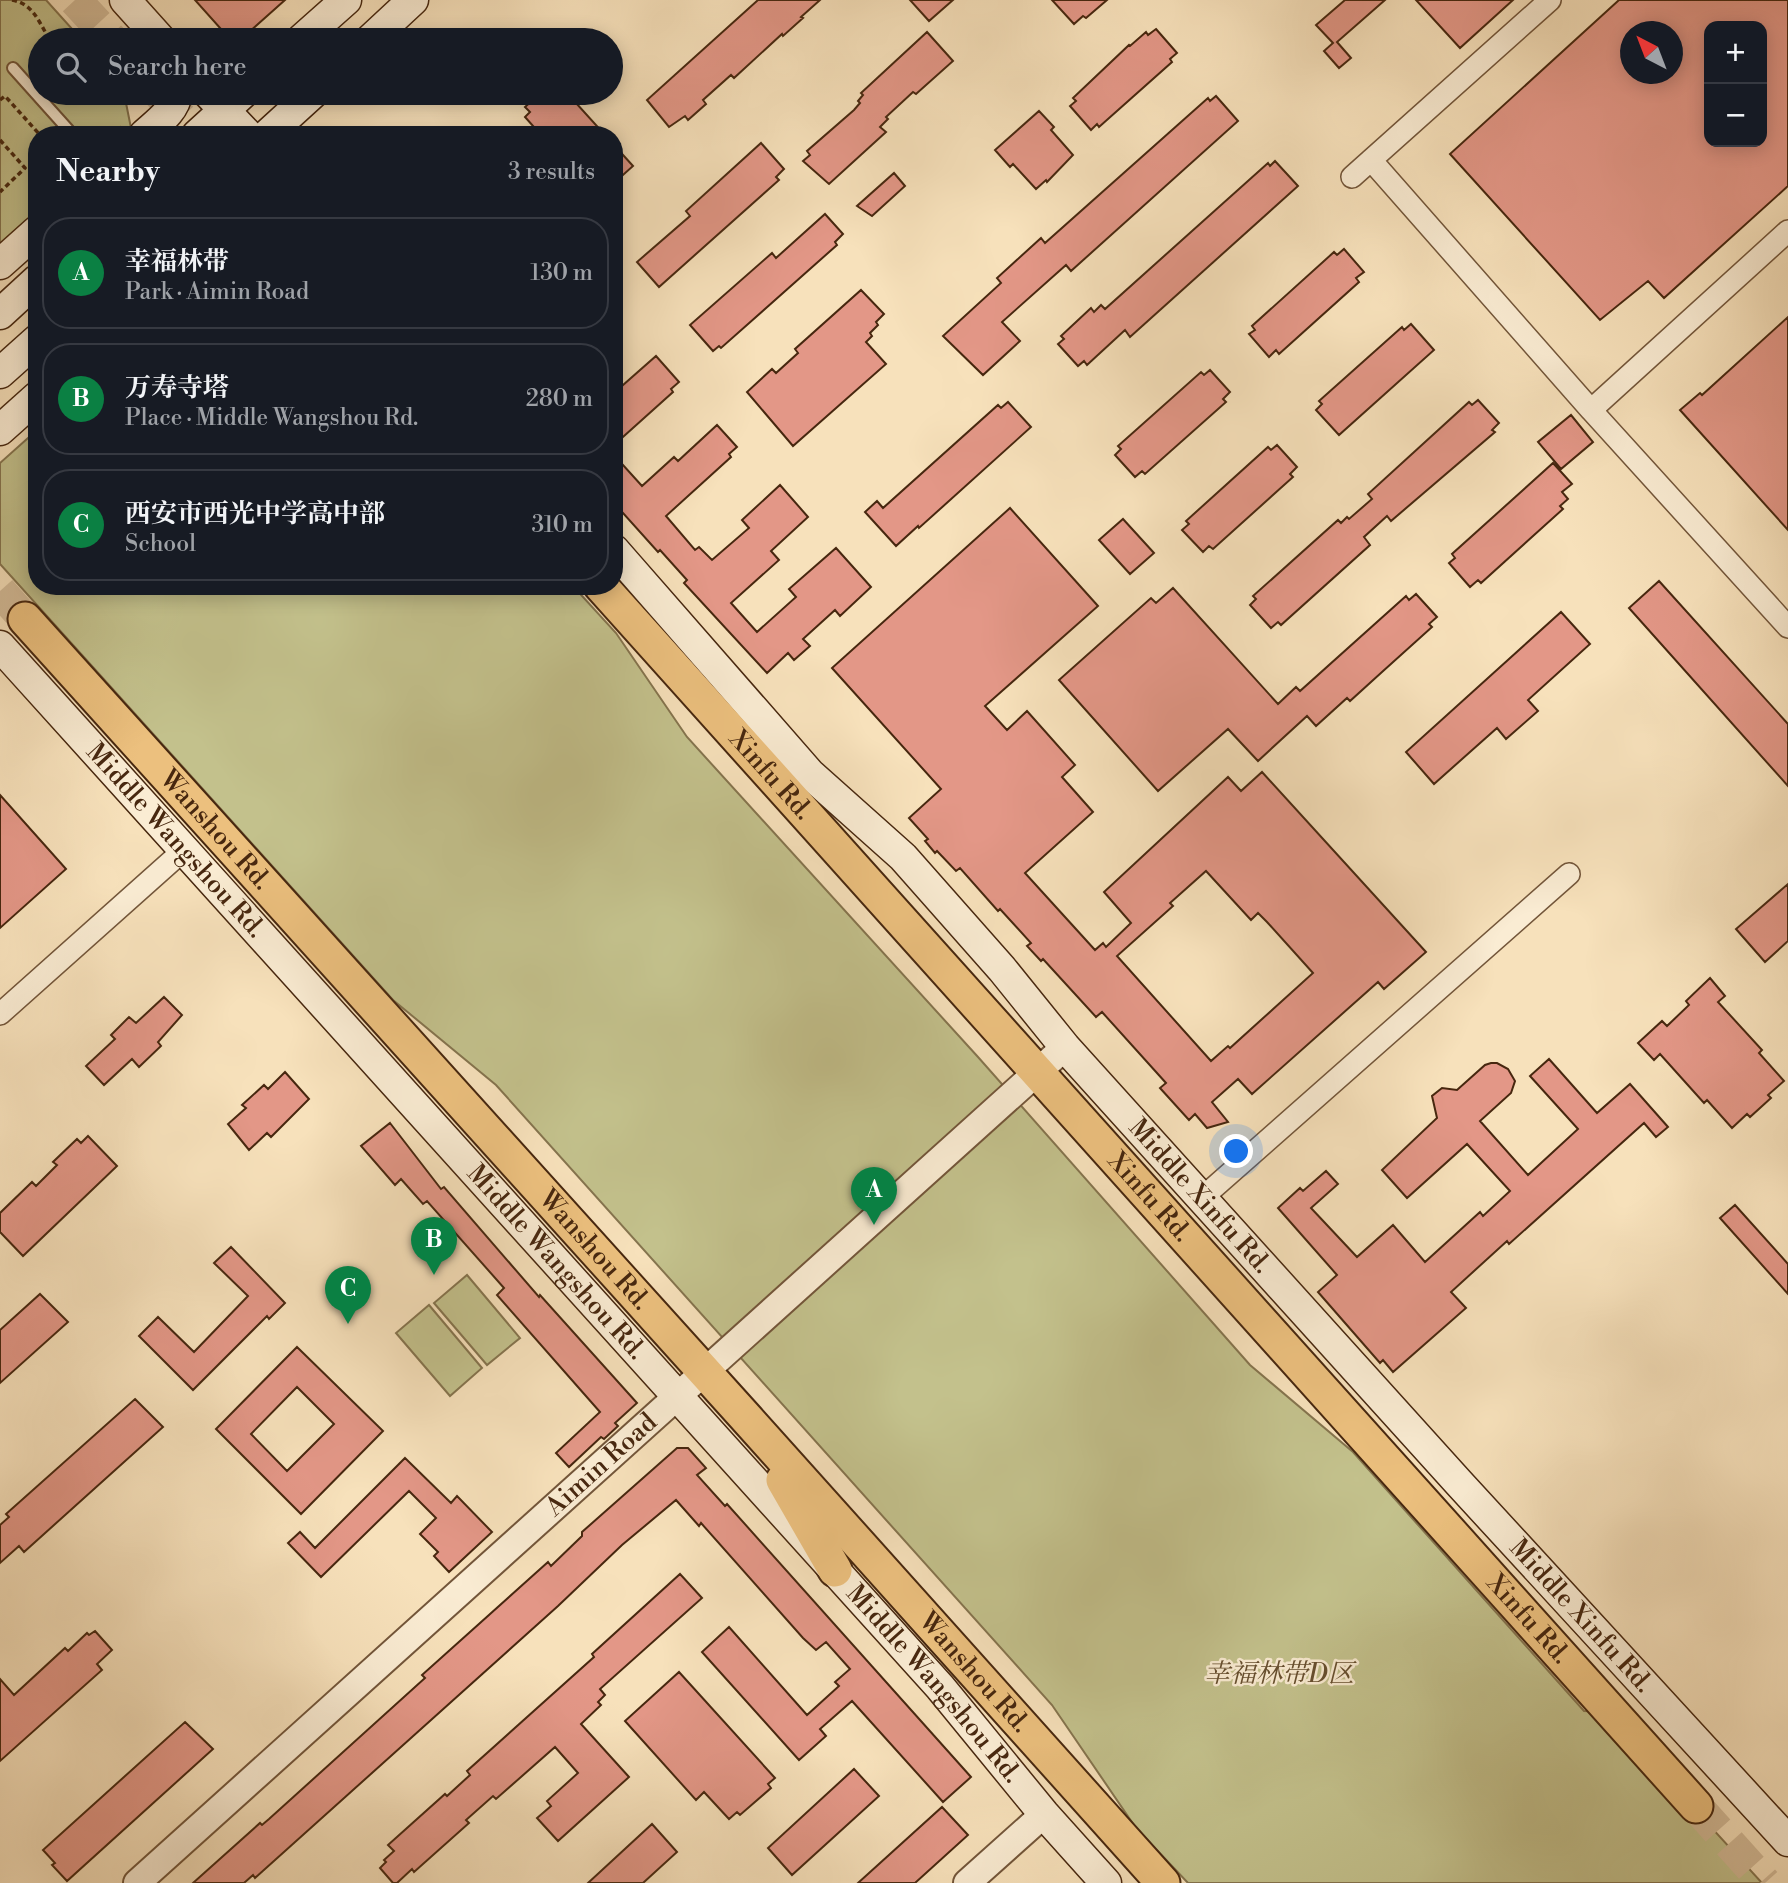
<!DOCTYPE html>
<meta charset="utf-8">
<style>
:root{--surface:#171b24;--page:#242831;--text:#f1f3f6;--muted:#9ea1a6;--line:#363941;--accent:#0b8043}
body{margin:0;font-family:"Libre Bodoni","Noto Serif SC",serif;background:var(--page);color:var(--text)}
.controls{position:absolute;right:21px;top:21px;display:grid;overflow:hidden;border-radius:14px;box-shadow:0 4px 18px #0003}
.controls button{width:63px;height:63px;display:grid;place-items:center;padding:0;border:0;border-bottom:2px solid var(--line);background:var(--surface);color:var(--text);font:35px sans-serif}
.compass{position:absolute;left:1620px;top:21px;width:63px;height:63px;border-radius:50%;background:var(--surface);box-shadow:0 4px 18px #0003;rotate:318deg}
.you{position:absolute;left:1237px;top:1152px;width:24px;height:24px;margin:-18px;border:5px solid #fff;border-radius:50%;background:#1a73e8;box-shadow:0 0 0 10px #1a73e833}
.badge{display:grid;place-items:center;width:46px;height:46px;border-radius:50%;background:var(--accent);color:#fff;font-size:23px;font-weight:700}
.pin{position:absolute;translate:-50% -58px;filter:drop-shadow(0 2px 4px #0008)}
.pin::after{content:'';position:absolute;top:37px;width:24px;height:21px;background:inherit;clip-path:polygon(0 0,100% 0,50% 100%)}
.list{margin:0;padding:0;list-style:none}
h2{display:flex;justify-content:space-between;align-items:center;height:91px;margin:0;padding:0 28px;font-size:30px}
h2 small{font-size:23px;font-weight:400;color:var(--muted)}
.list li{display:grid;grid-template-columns:46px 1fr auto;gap:21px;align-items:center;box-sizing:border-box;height:112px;margin:0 14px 14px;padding:0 14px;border:2px solid var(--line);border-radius:28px}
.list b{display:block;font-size:26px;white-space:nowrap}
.list p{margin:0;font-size:23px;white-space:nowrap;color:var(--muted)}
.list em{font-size:23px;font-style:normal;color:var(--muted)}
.icon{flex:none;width:38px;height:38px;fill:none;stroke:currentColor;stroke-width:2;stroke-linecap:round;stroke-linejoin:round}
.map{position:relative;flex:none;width:1788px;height:1883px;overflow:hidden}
.search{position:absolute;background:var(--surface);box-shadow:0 4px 18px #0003;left:28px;top:28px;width:595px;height:77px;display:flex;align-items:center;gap:18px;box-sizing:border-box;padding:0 24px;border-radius:38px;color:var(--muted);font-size:26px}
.panel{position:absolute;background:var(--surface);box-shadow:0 4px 18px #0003;left:28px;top:126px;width:595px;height:469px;border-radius:28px}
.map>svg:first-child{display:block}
.green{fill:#c3c18c;stroke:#85744e;stroke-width:2}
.building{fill:#e39787;stroke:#47270f;stroke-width:2;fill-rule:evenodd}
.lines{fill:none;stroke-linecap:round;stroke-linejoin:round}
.primary-tunnel{stroke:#d4bc99;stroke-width:33;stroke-dasharray:33 17;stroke-linecap:butt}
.service-casing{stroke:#73563a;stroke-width:14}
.minor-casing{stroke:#73563a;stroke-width:24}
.tertiary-casing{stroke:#73563a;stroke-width:30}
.secondary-casing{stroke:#47270f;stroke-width:33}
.primary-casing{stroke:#47270f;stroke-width:37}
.path{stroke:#47270f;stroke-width:3.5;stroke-dasharray:5 3.5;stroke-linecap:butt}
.service{stroke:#faecd3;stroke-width:10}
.minor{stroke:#faecd3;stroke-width:21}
.tertiary{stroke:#faecd3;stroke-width:26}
.secondary{stroke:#faecd3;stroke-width:30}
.primary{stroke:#ecc07e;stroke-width:33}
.labels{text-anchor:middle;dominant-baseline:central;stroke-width:5;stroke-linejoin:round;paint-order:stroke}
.street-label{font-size:26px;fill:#47270f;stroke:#faecd3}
.park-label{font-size:26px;font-style:italic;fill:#664e2e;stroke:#faecd3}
</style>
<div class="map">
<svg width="1788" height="1883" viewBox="0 0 1788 1883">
<rect width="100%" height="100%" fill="#f7e1bb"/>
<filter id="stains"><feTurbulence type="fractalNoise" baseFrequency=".00286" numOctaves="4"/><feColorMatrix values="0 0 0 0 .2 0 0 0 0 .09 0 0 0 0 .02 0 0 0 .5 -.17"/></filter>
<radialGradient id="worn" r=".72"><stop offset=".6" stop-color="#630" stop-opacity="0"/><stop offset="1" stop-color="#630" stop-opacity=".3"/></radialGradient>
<path class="green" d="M0,0H46L82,40H40V93H124L131,128L124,135H37V213L0,246Z
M37,430V586H573L616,633L687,737L978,1057L1250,1365L1353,1452L1584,1711L1606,1712L1762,1883H1188L1136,1828L1052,1705L496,1085L393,1000L0,564V463Z
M467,1275L520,1338L487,1365L434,1303Z
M429,1305L482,1368L450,1396L396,1333Z"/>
<path class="building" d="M195,0H285L240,40L234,33L229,38Z
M758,0H820L801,17L803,18L783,36L782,34L734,78L731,75L703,100L706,104L688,120L685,116L669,127L647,100Z
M910,0H953L929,21Z
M1052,0H1107L1086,18L1083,16L1074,24Z
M1345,0H1385L1337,42L1351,58L1339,68L1324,51L1333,43L1316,25Z
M1416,0H1513L1460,48Z
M1619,0H1788V186L1664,298L1648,281L1600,320L1450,154ZM1709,26H1762V142H1709ZM1630,32H1672V74H1630Z
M1156,29L1177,53L1170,59L1172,62L1099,127L1097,124L1091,130L1070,106L1076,101L1073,98L1129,45L1130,46L1146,32L1148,35Z
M927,32L953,61L916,94L913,92L886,117L888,119L880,127L886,132L829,184L803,161L810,155L807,151L854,110L860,103L858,101L863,95L861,93Z
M526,93H567L605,135H541L525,117L530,112L525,107L533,100Z
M1216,96L1238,121L1071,271L1066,265L1002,322L1020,341L983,375L943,336L1001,283L997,278L1041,238L1045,243L1208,98L1210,101Z
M1039,111L1054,127L1051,130L1073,155L1047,182L1046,180L1036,189L1013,164L1010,167L995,150Z
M761,143L784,169L776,177L779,180L659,287L637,262L690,216L686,211Z
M614,145L633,166L614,183Z
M1275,161L1298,186L1130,337L1125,330L1087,365L1084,361L1078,366L1058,344L1064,339L1061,336L1091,308L1094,312L1101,305L1105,309L1268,163L1270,166Z
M894,173L905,186L872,216L857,206Z
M825,214L843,234L835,242L837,245L721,348L719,346L713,351L690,325L772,253L776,258Z
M1344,249L1364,272L1356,278L1359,282L1279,354L1276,350L1269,357L1249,334L1255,330L1252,326L1334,252L1337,255Z
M861,290L884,314L876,322L878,325L870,333L872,336L866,342L886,364L793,446L747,392L772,369L776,373L798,353L795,349Z
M1788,317V530L1680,410L1700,393L1702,395Z
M1411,324L1434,350L1339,435L1316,410L1322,404L1319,401L1402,327L1404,330Z
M656,356L679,382L671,389L673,392L614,445V393Z
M1210,370L1230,392L1223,399L1226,402L1145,474L1142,471L1135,477L1115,455L1121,449L1118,446L1201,372L1204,375Z
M1478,400L1499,423L1492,430L1495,432L1391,521L1387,516L1364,537L1370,545L1281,625L1278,622L1271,628L1250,605L1256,599L1253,596L1338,520L1341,523L1347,517L1349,519L1372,499L1368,494L1469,402L1472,405Z
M1008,402L1031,427L919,528L918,526L896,546L865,512L877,501L883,508L998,405L1001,408Z
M1571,415L1593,442L1561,469L1538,442Z
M717,425L737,447L729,454L731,457L666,516L695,550L699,547L712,560L749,528L742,520L780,485L808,517L771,551L779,560L731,603L757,632L796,597L789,589L836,548L871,587L840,616L835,610L803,639L810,646L794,660L788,653L767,673L684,583L687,580L660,550L658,552L614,503V455L642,486L674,457L678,461Z
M1277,445L1297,467L1290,474L1293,477L1213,549L1209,546L1203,552L1182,530L1189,524L1186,521L1268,447L1271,450Z
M1553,463L1572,484L1562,492L1568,499L1560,506L1563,509L1481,583L1478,580L1470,587L1449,563L1455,558L1452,554Z
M1010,508L1098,606L985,706L1007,730L1027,711L1075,765L1062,777L1093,812L1025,873L1095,950L1103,943L1106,947L1131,923L1104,892L1228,777L1241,791L1262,772L1426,952L1384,989L1378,982L1252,1094L1238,1079L1212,1102L1228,1122L1207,1128L1195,1114L1189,1120L1160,1088L1166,1083L1102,1012L1096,1017L1043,959L1041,961L1027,946L1031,943L1000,909L998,911L960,868L956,871L937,851L935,853L925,841L928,839L909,818L941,789L832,668ZM1206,871L1251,920L1258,913L1267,922L1313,973L1230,1048L1228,1046L1211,1061L1117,956L1173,906L1170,903Z
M1123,519L1154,553L1130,574L1099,540Z
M1659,581L1788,724V786L1629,608Z
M1173,588L1278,704L1296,687L1300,691L1406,596L1409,600L1416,594L1437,617L1429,624L1432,627L1382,672L1350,701L1347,698L1316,726L1307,716L1258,761L1228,729L1158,791L1059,680L1151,598L1156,603Z
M1561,612L1590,644L1528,700L1538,711L1506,739L1497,728L1434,784L1406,752Z
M0,795L66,869L0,928Z
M1788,884V941L1765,962L1736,929Z
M1710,978L1725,996L1718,1002L1762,1050L1759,1053L1784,1081L1768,1095L1771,1098L1750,1117L1747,1114L1732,1128L1707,1100L1704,1103L1660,1054L1654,1060L1638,1043L1662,1021L1667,1026L1689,1005L1686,1001Z
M164,997L182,1015L158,1042L161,1046L139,1067L132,1059L104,1085L86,1066L115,1039L111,1035L129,1017L136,1023Z
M1549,1059L1597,1113L1630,1084L1668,1127L1656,1137L1644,1123L1509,1244L1507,1241L1451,1292L1466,1308L1393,1372L1383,1360L1380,1363L1318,1292L1337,1275L1278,1208L1300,1188L1303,1191L1326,1171L1338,1184L1311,1208L1357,1257L1393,1225L1425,1262L1480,1212L1483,1216L1510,1191L1467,1144L1407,1198L1382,1170L1437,1118L1432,1096L1442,1088L1457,1090L1485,1065L1491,1063H1497L1508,1069L1515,1081L1511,1093L1480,1121L1528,1175L1578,1129L1530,1076Z
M285,1072L309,1099L271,1137L267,1133L249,1150L228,1124L246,1108L242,1105L264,1085L268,1089Z
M390,1123L441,1189L444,1187L539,1297L540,1295L637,1403L615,1423L618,1426L604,1439L601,1437L569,1467L556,1453L600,1412L497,1295L504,1288L427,1201L423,1204L401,1179L395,1185L361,1146Z
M88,1136L117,1166L23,1256L0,1232V1213L32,1182L36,1186L57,1165L53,1162L77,1139L81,1143Z
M1735,1205L1788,1264V1294L1720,1218Z
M231,1247L285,1303L269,1319L267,1316L193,1390L139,1336L158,1317L194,1352L248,1296L214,1263Z
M40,1294L68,1322L0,1383V1330Z
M297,1347L383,1431L301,1514L216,1429ZM297,1387L334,1424L287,1471L251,1434Z
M135,1399L163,1427L24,1552L19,1546L0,1563V1525L9,1517L6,1514Z
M677,1448H688L706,1468L697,1475L725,1506L727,1504L971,1777L943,1802L852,1701L820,1729L826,1736L799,1760L702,1652L729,1627L807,1715L839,1686L835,1682L850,1669L826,1642L816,1650L803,1638L701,1523L699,1526L676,1500L622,1545L558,1606L255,1878L253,1875L244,1883H193L260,1823L262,1825L269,1819L425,1678L422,1675L548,1562L551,1566L582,1536V1532Z
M405,1458L451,1503L457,1496L492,1532L449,1572L434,1556L438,1552L420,1534L436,1518L409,1491L321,1577L288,1543L300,1532L315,1548Z
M680,1574L702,1598L600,1689L605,1695L598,1702L601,1705L581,1724L629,1777L558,1841L537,1818L551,1806L547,1801L578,1773L555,1747L496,1799L493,1796L466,1820L469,1823L414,1872L412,1869L397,1883H393L380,1868L386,1862L384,1860L394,1851L388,1845L445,1794L447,1796L470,1775L467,1771L594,1657L592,1654Z
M95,1631L112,1650L97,1664L102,1670L0,1761V1679L14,1695L65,1648L68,1651L87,1633L89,1635Z
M679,1672L775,1778L768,1784L771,1788L740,1815L737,1812L729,1819L704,1792L696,1800L625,1721Z
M185,1722L213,1749L67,1881L52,1865L55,1863L43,1850Z
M854,1769L879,1796L792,1875L768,1848Z
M942,1807L968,1835L915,1883H858Z
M652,1824L677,1852L643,1883H588Z"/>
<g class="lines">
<path class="primary-tunnel" d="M75,0L112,40
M159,93L196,135
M0,591L25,619
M1696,1806L1765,1883"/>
<g class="service-casing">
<path id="service" d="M13,68L73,135"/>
</g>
<g class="minor-casing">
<path id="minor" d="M1371,160L1591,410L1788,231
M1352,177L1550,0
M1591,410L1788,627
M0,1014L185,849
M1202,1198L1569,874"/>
</g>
<g class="tertiary-casing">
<g id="tertiary">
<path id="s1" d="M137,1883L1065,1047"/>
<path d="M967,1883L1044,1814"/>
</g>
</g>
<g class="secondary-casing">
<g id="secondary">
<path d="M125,0L161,40"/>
<path d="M301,40L346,0"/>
<path d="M370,40L413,0"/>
<path d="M208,93L248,135"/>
<path d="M144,135C157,123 175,111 177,93"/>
<path d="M197,135L243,93"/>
<path d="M267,135L313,93"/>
<path d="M0,264L37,231"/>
<path d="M0,314L37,280"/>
<path d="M0,373L37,340"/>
<path d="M0,430L37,397"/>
<path id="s2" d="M614,550L810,774L903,857L1002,969L1065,1047L1459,1483L1788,1841"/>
<path id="s3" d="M0,646L940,1687L1044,1814L1106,1883"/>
</g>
</g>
<g class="primary-casing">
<g id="primary">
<path id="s4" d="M601,586L1696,1806"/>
<path id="s5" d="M25,619L748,1420L1163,1883"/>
<path d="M783,1480L835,1570"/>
</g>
</g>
<path class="path" d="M12,0C34,4 39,23 50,40
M136,93L150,96
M0,100L5,96L40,135
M113,135L122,127
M0,140L25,168L0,192"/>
<use href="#service" class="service"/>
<use href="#minor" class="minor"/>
<use href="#tertiary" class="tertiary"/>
<use href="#secondary" class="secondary"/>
<use href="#primary" class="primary"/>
</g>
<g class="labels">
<g class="street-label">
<text stroke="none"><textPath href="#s4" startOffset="254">Xinfu Rd.</textPath></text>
<text stroke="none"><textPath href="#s5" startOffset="284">Wanshou Rd.</textPath></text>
<text stroke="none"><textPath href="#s3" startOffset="262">Middle Wangshou Rd.</textPath></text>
<text stroke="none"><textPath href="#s4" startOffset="821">Xinfu Rd.</textPath></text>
<text stroke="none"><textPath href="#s2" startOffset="873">Middle Xinfu Rd.</textPath></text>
<text stroke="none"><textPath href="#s5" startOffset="850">Wanshou Rd.</textPath></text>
<text stroke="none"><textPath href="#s3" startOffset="830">Middle Wangshou Rd.</textPath></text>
<text stroke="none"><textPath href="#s1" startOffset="625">Aimin Road</textPath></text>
<text stroke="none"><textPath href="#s2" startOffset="1440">Middle Xinfu Rd.</textPath></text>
<text stroke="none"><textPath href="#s4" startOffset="1388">Xinfu Rd.</textPath></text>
<text stroke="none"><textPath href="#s5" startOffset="1418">Wanshou Rd.</textPath></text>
<text stroke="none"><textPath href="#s3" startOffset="1396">Middle Wangshou Rd.</textPath></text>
</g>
<g class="park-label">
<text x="1279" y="1674">幸福林带D区</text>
</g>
</g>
<rect width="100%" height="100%" filter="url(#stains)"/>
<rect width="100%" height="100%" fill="url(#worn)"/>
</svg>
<div class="controls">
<button>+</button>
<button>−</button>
</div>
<svg class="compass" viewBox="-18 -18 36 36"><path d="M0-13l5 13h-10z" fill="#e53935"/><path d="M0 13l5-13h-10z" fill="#9ea1a6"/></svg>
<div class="you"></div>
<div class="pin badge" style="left:874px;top:1225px">A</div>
<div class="pin badge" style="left:434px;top:1275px">B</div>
<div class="pin badge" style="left:348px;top:1324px">C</div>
<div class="search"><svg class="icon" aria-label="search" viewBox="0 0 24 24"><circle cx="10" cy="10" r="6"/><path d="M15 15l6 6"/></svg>Search here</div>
<section class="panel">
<h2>Nearby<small>3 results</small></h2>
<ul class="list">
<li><span class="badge">A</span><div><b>幸福林带</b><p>Park · Aimin Road</p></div><em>130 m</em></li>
<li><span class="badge">B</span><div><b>万寿寺塔</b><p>Place · Middle Wangshou Rd.</p></div><em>280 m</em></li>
<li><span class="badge">C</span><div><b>西安市西光中学高中部</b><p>School</p></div><em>310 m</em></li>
</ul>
</section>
</div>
